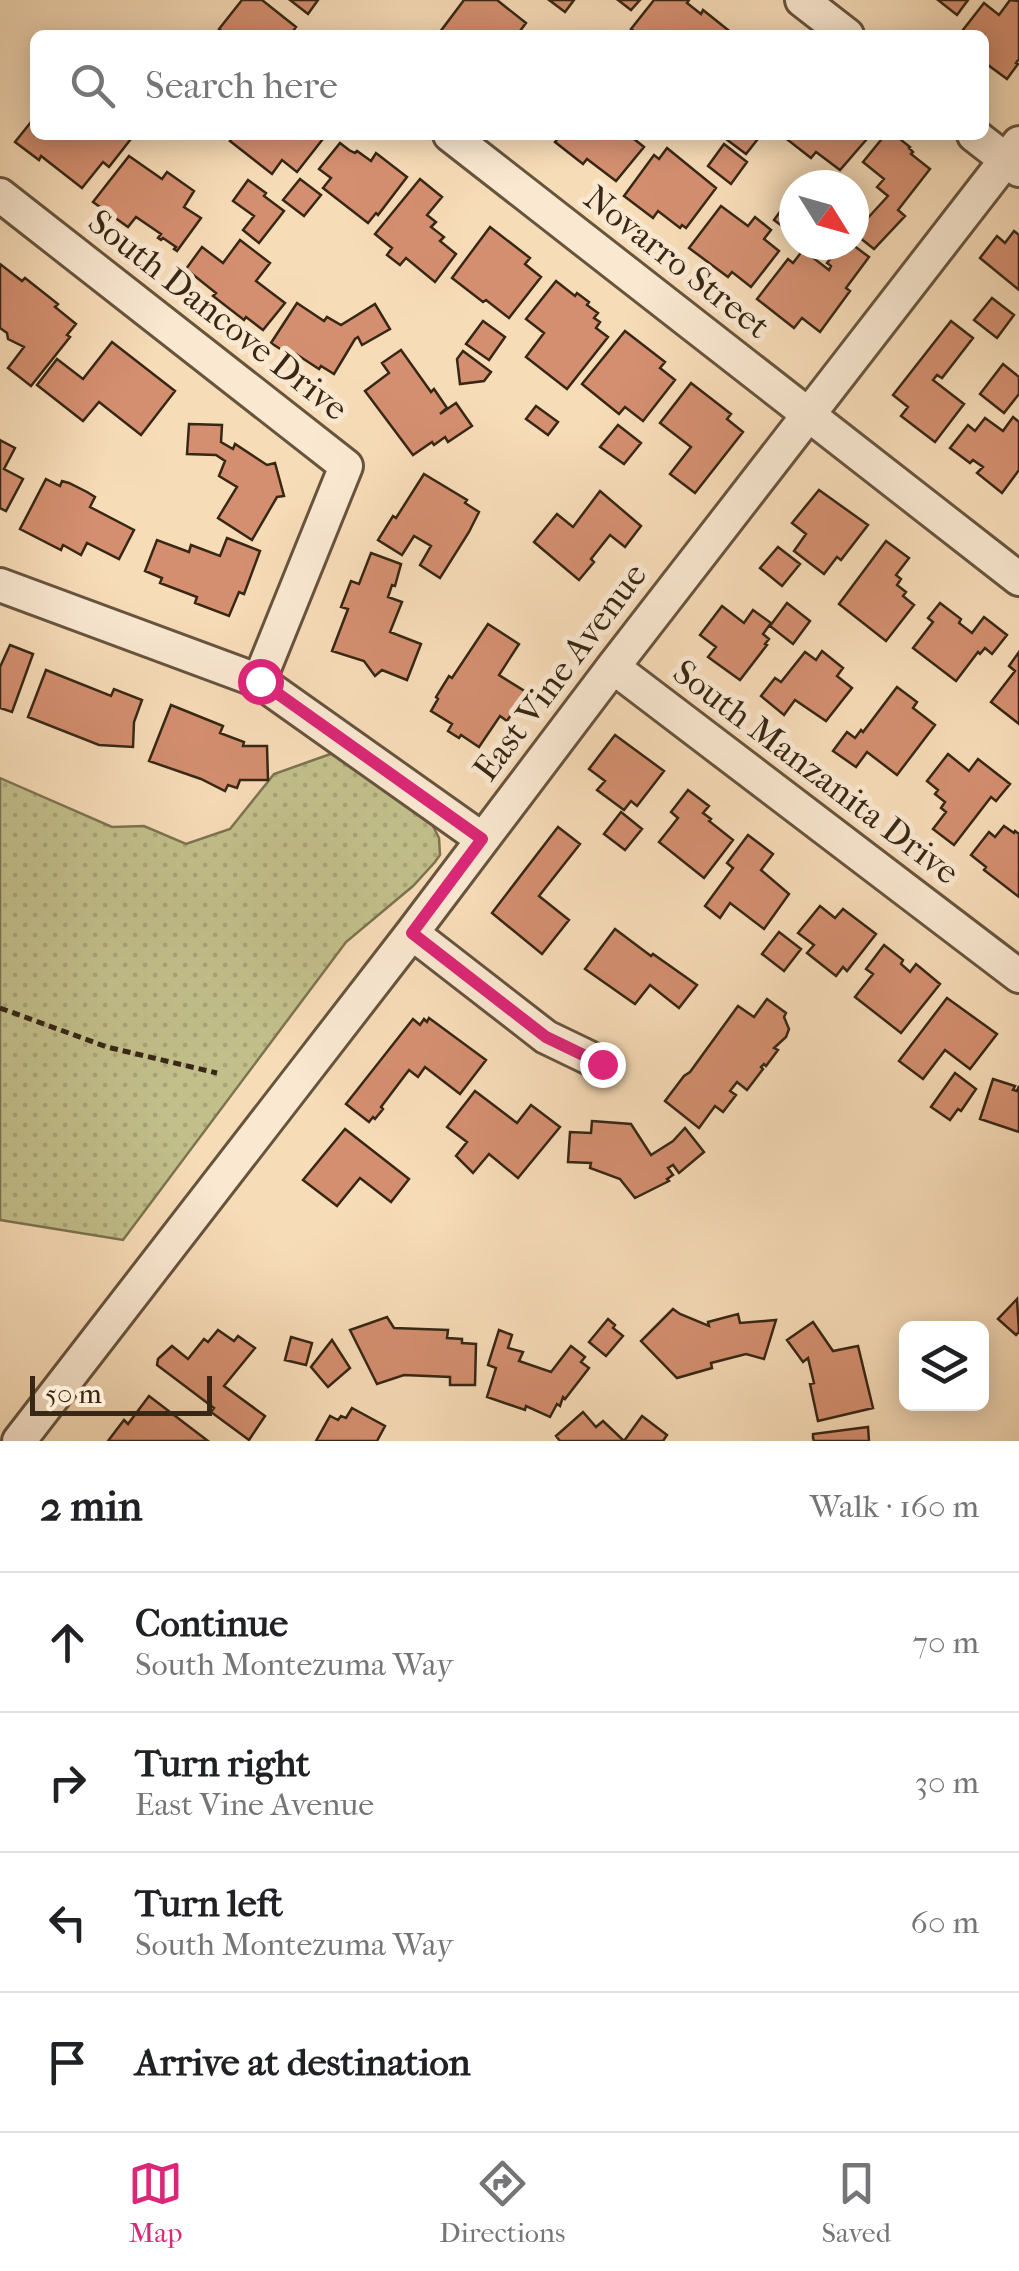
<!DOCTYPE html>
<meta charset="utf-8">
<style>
:root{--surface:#fff;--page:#f6f6f6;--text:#202124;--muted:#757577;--line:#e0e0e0;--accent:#db2777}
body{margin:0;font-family:"IM FELL French Canon",serif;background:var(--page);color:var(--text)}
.controls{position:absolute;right:30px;bottom:30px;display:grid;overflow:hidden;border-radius:15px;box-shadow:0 5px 25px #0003}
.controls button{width:90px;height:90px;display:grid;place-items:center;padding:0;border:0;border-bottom:2px solid var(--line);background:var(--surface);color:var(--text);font:50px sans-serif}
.compass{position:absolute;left:779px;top:170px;width:90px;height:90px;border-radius:50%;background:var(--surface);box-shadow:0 5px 25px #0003;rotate:127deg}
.scale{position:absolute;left:30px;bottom:25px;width:182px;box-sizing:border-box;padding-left:10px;border:5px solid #372714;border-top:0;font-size:28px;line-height:35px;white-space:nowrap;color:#372714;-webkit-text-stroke:8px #fae8d1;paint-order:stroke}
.stop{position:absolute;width:30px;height:30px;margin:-22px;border:8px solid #db2777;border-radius:50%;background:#fff}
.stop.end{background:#db2777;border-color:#fff;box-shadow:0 2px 10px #0008}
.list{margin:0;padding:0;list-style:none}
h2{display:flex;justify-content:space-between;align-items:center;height:130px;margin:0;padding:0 40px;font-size:42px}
h2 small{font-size:32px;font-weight:400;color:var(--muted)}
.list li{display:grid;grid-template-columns:65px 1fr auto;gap:30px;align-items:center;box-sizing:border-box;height:140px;padding:0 40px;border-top:2px solid var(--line)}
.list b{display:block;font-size:38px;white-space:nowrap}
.list p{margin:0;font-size:32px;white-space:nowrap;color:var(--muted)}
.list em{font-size:32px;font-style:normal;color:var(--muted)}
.icon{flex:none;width:55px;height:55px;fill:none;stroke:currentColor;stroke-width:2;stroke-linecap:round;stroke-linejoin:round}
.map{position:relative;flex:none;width:1019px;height:1441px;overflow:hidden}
.search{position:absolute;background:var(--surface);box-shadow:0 5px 25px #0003;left:30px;right:30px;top:30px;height:110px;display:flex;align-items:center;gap:25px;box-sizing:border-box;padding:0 35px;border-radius:15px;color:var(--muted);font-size:38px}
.sheet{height:690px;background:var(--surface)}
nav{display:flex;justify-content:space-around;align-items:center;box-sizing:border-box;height:140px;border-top:2px solid var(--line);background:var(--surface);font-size:28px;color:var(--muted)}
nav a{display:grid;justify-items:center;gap:5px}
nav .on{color:var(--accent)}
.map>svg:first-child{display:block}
.grass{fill:url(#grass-dots);stroke:#7c7350;stroke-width:2.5}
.building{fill:#d48f70;stroke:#372714;stroke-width:2.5}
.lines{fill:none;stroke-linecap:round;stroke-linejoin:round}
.minor-casing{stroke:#67543d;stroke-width:38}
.path{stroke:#372714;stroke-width:5;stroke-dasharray:8 5;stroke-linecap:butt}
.minor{stroke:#fae8d1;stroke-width:32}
.route{stroke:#db2777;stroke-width:12}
.labels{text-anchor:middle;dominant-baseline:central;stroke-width:10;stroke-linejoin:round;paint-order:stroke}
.street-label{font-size:35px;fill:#372714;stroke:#fae8d1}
</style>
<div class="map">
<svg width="1019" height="1441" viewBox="0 0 1019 1441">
<defs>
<pattern id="grass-dots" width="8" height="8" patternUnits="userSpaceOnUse" patternTransform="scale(2.5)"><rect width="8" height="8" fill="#c2bf8b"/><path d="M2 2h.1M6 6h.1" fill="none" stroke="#a7a477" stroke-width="1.8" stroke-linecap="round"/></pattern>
</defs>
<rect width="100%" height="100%" fill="#f7dcb8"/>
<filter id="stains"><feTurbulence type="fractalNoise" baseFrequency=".002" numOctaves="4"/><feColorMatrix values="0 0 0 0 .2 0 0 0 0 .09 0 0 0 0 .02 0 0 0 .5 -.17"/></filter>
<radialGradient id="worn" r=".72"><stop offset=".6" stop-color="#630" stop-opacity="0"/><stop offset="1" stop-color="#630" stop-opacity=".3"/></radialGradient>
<path class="grass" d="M339,751L431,822L439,838L440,855L435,862L413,886L346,942L123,1240L0,1220V778L112,827L144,826L186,844L230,829L274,774Z"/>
<path class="building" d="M242,0H262L296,27L290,35H226L219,29Z
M290,0H318L308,14Z
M464,0H497L526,23L517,35H443L440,32Z
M549,0H574L565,12Z
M618,0H640L631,10Z
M654,0H689L687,3L701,14L703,10L728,30L721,35H639L631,29Z
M938,0H968L957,15Z
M1010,0L1019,1V59L1016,63L1018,64L1007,79L984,62V35H959L984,3L999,15Z
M35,117V135H134L109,167L103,162L82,188L41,156L39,160L15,142Z
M235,135H326L297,172L282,160L272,174L230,141Z
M561,135H629L644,147L616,181L587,159L583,164L555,142Z
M729,135H761L746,154L726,139Z
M786,135H862L866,140L840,170L816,152L811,158L784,137Z
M885,135H895L910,147L909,148L913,152L911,154L930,169L898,210L905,216L874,249L854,233L888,196L877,187L884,179L863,162Z
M340,143L349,150L355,153L357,151L371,161L376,153L407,177L378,215L376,213L368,223L323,188L331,178L319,169Z
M724,144L747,162L731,184L708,166Z
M667,148L716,188L686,228L682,225L680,228L658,211L653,218L624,196L654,155L659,159Z
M129,156L162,179L167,172L194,191L184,207L201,218L177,251L174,249L176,247L163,238L161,240L158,238L161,234L136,217L128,227L93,202Z
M300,179L321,195L304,216L283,200Z
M420,179L442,197L427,215L436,222L431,227L444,237L440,241L456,254L435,282L406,258L400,265L387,255L392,248L375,234Z
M248,180L266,193L264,196L284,211L259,243L243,230L254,216L233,201Z
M790,198L794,201V235L774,220Z
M721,206L748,226L755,217L771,230L764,239L779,251L751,287L732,272L728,277L689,248Z
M490,227L530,258L525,264L541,277L509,318L486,300L483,302L452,278Z
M1014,231L1019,235V290L980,258L997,236L1005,243Z
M240,240L270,263L256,281L285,303L263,330L246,317L244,320L213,296L216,293L186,269L202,247L223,263Z
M841,245H853L869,257L846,288L850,291L820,332L802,318L794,328L757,299L788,259L793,263L803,250L829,270L831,266L827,263Z
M0,264L22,281L25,278L58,304L55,307L76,324L67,335L70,337L31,386L8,368L24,347L8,339L7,333L0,328Z
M556,281L575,296L577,293L589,302L587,305L598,313L594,318L600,322L596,328L608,337L567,389L526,357L544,333L526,319Z
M992,298L1014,315L997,338L974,320Z
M297,303L324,321L327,317L341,325L375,304L390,329L362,345L358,337L355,339L334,374L321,366L319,369L296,354L294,358L271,343Z
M483,321L505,337L489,360L466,344Z
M951,321L973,338L942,378L937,375L933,380L964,404L935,442L901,416L908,407L893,395Z
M625,331L665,362L660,368L675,380L643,421L625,407L619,414L582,384Z
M112,342L175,391L141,435L99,402L83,421L37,385L57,359L83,379Z
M401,350L431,392L434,389L447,408L440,414L456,403L472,426L448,442L445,437L434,445L432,442L413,455L365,391L389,373L382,363Z
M463,351L491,372L484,381L460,384L457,359Z
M1003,364L1019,377V394L1004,413L980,394Z
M691,383L731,414L727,419L743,432L695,493L670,474L691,447L660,423Z
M536,406L558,422L548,435L526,419Z
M1013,417L1019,422V470L1002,493L977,473L983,467L973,460L970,463L950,448L968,425L975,431L985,418L1003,431Z
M189,424L222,425L221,442L233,449L235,444L267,465L275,463L284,496L277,497L252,540L218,518L237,487L219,476L225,461L216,455L187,454Z
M618,425L641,443L624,464L600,447Z
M0,440L15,448L4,469L23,479L6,511L0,508Z
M424,474L467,500L465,503L479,512L469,532L440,578L420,565L431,546L414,536L402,555L378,540L393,516L396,518Z
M46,479L60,486L62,481L69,483L87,492L95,497L90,507L134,530L119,559L87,543L81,555L63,545L61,550L20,529Z
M819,490L868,525L841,560L837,557L824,574L794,551L806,534L792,523Z
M600,491L641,526L625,547L610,535L591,559L594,562L579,580L534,542L557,514L573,527Z
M227,538L260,551L244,594L239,592L229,616L195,603L197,597L160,583L162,578L145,571L157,540L189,552L191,545L220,556Z
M886,541L909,558L896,575L901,579L897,585L906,592L903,596L914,605L886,641L839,604Z
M778,547L800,564L782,586L760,568Z
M371,553L401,564L395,586L392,585L388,597L402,602L390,632L421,644L407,680L382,670L375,676L364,661L332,651L348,609L341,607L351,581L359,584Z
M787,603L810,621L793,644L770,626Z
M940,603L961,619L959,623L972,633L984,617L1007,635L992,654L985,648L980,654L978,652L956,681L913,648L933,622L928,618Z
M722,606L744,623L753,610L771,623L763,634L769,639L765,644L767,645L740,680L708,657L716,647L700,635Z
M488,624L519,644L499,675L526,692L507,721L500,716L479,747L461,735L459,738L448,731L452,724L431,711L438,699L436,697L449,676L452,678Z
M10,645L33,654L12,712L0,708V667Z
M822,651L843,668L837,676L852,688L826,721L795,700L784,715L761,696L775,678L781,682L805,652L816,660Z
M1019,652V724L991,702L1015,671L1009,666Z
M46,670L111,696L114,689L142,700L134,722L133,747L99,745L28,717Z
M897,687L917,702L913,708L935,725L897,775L867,752L856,767L833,751L847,732L855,738L861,730L863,732Z
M171,705L223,726L220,733L244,742L243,746H267L268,780H240L237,788L228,785L225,791L201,779L149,761Z
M615,735L664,771L637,806L631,801L624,810L597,790L605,781L589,769Z
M948,754L969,771L978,759L1010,784L996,801L991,797L954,845L933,829L946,812L941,808L945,802L935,794L938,790L927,781Z
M688,790L709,806L703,813L711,819L709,821L733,840L704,878L659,842L678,818L671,812Z
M621,812L642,829L625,850L604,834Z
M1004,826L1014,833L1015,831L1019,834V897L984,870L986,867L971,855L989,832L995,837Z
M558,827L580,844L539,896L569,920L542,954L492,913Z
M748,835L773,854L761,870L789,894L764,929L730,903L720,918L705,906L733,868L727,863Z
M820,906L835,918L843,909L876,934L847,971L843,967L836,976L807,953L814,945L798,933Z
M615,929L651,956L653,954L697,985L679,1008L650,985L635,1004L585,969Z
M779,932L801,949L784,971L762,954Z
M884,945L903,960L901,964L910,972L916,964L940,984L901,1033L855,997L873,974L866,969Z
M947,998L997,1034L970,1069L945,1050L923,1079L899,1061Z
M767,999L786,1013L784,1017L789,1029L786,1037L774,1048L778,1050L766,1066L764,1064L761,1067L763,1069L747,1090L737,1082L730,1091L736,1095L723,1112L715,1106L699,1128L665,1101L684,1076L690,1072L738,1006L754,1017Z
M429,1018L486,1060L460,1094L425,1067L418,1077L409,1070L381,1107L383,1109L375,1119L373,1117L369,1122L346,1104L413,1019L420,1025L424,1019L427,1022Z
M955,1073L976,1089L961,1111L958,1109L950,1120L931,1107Z
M993,1079L1015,1086L1013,1090L1017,1091L1019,1086V1132L980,1119Z
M475,1091L517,1123L531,1105L560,1127L518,1178L489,1154L473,1173L456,1156L467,1142L447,1127Z
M592,1121L631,1124L651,1155L673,1141L685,1128L704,1152L679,1173L673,1165L668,1168L673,1175L667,1179L669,1181L635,1198L620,1179L590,1168L591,1163L568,1162L570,1132L591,1133Z
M345,1129L409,1179L391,1202L360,1178L337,1206L303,1180Z
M1017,1299L1019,1332L1016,1335L998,1319Z
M673,1309L680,1314L709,1326L708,1322L738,1314L740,1323L776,1320L764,1359L746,1354L711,1363L712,1368L677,1378L641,1341Z
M387,1317L394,1328L448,1330L447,1338L462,1339V1343L476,1344L475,1385H450V1377L404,1375L377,1384L350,1330Z
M608,1319L615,1325L613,1328L623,1336L606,1356L589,1342Z
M813,1322L833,1351L858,1346L873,1408L818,1421L810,1384L814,1383L808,1358L803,1362L787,1340Z
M218,1330L234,1341L238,1336L255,1348L224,1386L265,1416L249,1440L211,1412L214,1408L157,1365L158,1359L172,1346L188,1359L204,1339L208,1342Z
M499,1330L512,1335L508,1348L523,1352L519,1361L551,1372L571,1346L585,1357L581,1362L589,1368L565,1399L563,1397L560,1406L557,1404L550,1417L526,1406L525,1410L487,1397L496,1368L488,1365Z
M291,1337L312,1343L306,1365L285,1360Z
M332,1340L350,1368L328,1387L311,1367Z
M149,1396L208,1441H108L124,1420L128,1424Z
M352,1408L385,1426L377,1441H316L330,1416L338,1420L341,1416L346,1418Z
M583,1412L596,1427L603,1421L624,1441L642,1416L667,1435L663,1441H560L556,1436Z
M868,1427L869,1441H814L813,1438V1434Z"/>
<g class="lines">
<g class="minor-casing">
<path id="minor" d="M802,0L847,35
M450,135L1019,579
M974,135L1019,170
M0,195L346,466L259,681
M0,585L259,681L482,839
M613,667L1019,976
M412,933L546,1037L602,1064
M19,1441L412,933L613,667L1019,143"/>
</g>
<path class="path" d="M0,1008L107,1047L217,1073"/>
<use href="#minor" class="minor"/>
</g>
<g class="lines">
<path class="route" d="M260,681L482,839L412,933L546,1037L602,1064"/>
</g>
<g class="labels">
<g class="street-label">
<text transform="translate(677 262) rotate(38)">Novarro Street</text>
<text transform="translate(218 315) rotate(38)">South Dancove Drive</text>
<text transform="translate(560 672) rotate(-53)">East Vine Avenue</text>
<text transform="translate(816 772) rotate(37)">South Manzanita Drive</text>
</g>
</g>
<rect width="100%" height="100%" filter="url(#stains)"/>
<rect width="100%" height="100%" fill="url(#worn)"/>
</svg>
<div class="controls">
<button><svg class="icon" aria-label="layers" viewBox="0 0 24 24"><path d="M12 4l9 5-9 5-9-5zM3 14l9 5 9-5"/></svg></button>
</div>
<svg class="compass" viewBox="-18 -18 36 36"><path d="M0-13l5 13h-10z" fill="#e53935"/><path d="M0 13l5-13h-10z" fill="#757577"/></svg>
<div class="scale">50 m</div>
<div class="stop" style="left:260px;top:681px"></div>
<div class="stop end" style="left:602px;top:1064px"></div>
<div class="search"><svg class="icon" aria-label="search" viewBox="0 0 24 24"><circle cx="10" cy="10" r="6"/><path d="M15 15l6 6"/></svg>Search here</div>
</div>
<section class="sheet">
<h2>2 min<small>Walk · 160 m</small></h2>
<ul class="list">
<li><svg class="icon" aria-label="ahead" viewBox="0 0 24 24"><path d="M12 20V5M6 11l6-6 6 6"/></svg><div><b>Continue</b><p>South Montezuma Way</p></div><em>70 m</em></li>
<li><svg class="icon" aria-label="right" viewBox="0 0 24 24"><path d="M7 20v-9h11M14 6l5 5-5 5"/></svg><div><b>Turn right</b><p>East Vine Avenue</p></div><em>30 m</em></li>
<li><svg class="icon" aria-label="left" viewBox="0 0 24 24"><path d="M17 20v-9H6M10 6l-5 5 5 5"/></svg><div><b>Turn left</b><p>South Montezuma Way</p></div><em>60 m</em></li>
<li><svg class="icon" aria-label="arrive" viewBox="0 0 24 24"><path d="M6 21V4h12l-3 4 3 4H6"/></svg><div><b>Arrive at destination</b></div></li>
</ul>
</section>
<nav>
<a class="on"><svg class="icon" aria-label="map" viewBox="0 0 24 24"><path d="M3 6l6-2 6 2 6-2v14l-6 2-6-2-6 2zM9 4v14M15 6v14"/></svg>Map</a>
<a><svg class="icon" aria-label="directions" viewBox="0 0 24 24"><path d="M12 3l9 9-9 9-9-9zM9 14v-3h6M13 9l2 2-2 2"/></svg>Directions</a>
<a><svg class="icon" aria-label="saved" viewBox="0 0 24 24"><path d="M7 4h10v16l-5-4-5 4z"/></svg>Saved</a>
</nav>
